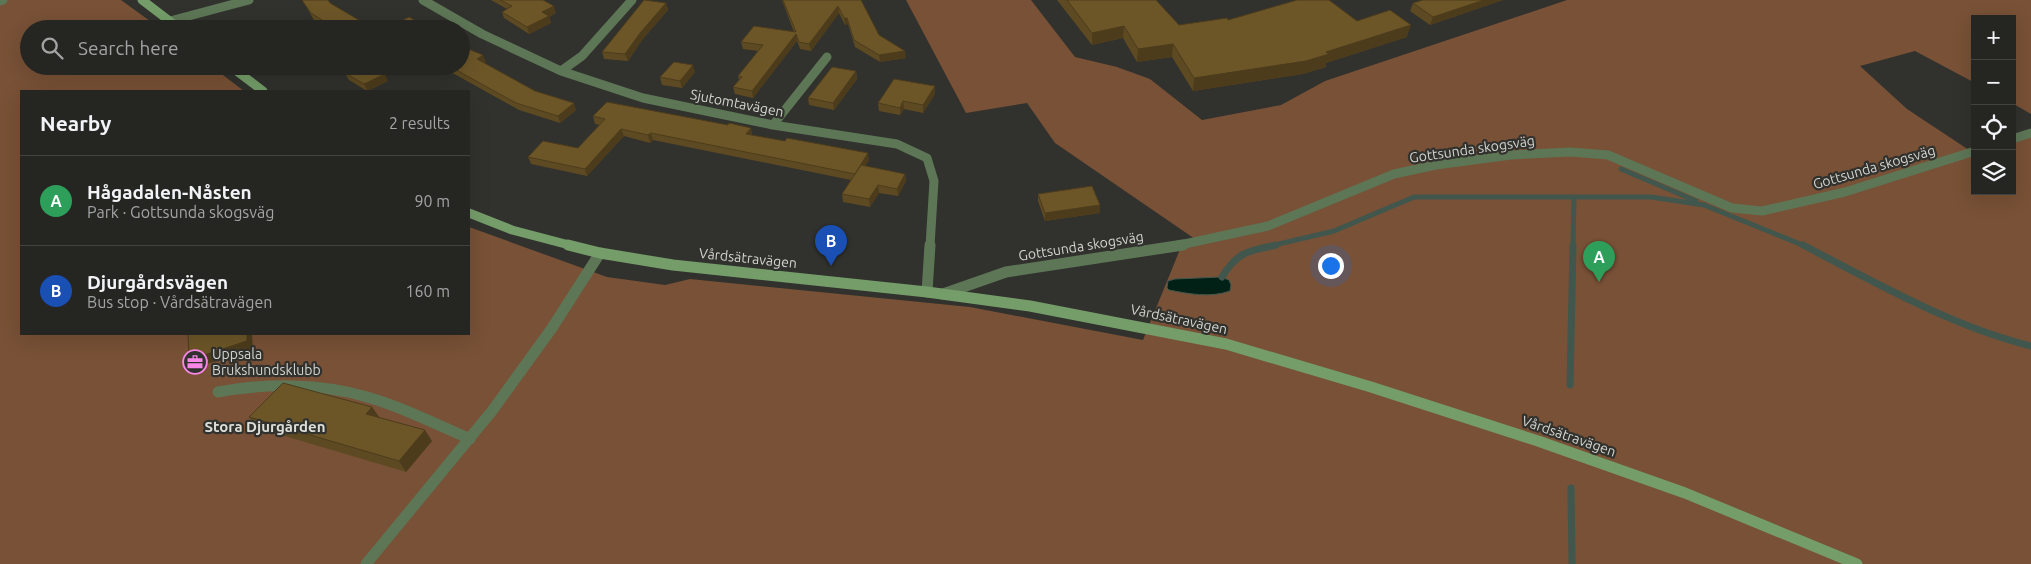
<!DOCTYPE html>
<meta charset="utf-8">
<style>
:root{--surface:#252522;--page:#2d2d2a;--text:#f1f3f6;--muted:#a3a5a5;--line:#424240;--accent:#b45309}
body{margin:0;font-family:Ubuntu,sans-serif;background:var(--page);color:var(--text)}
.controls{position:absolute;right:15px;top:15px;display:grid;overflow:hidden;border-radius:0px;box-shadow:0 5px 20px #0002}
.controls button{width:45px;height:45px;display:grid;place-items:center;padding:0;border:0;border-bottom:1px solid var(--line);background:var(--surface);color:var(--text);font:25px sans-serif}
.you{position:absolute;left:1330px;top:265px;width:18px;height:18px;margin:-12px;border:4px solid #fff;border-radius:50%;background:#1a73e8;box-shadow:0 0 0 8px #1a73e833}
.badge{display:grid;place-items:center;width:32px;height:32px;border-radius:50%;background:var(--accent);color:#fff;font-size:16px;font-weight:700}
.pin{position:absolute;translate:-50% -41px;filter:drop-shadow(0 1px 2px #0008)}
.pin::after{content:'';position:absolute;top:26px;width:18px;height:15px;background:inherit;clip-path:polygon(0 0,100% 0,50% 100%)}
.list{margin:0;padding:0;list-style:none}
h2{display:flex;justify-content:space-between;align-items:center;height:65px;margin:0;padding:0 20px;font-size:21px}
h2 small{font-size:16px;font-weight:400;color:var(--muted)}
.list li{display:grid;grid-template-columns:32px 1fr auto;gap:15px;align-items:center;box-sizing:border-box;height:90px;padding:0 20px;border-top:1px solid var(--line)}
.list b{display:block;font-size:19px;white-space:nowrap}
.list p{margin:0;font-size:16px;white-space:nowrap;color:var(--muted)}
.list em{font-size:16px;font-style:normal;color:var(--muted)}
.icon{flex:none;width:28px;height:28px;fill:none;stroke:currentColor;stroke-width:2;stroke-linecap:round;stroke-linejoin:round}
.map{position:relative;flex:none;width:2031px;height:564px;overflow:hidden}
.search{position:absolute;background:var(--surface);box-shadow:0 5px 20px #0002;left:20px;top:20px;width:450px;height:55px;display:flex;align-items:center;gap:12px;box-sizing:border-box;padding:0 18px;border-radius:28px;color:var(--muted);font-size:19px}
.panel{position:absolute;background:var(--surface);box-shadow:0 5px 20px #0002;left:20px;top:90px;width:450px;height:245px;border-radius:0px}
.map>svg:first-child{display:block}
.green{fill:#785136}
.water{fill:#022116;stroke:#41574e}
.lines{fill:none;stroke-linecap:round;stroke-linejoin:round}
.stream-far1{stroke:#41574e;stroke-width:5}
.stream{stroke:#41574e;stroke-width:7}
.lane{stroke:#5d7656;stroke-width:11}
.street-far1{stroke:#5d7656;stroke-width:9}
.street{stroke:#5d7656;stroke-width:11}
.secondary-far1{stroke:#749d69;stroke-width:9}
.secondary{stroke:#749d69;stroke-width:11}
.wall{fill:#5d4a22}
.shaded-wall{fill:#4c3c1c}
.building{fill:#6c5628;stroke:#4c3c1c}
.labels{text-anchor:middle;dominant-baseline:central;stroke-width:4.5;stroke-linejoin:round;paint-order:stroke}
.street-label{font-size:14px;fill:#d4d4d1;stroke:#31312d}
.poi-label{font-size:14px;fill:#d4d4d1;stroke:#31312d;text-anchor:start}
.neighbourhood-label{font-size:15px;font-weight:bold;fill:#deded9;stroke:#31312d}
</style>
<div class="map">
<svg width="2031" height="564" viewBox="0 0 2031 564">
<rect width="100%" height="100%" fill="#31312d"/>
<path class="green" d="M0,0H121L161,29H29V66H211L244,91H21V334H469V227L607,277L665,285L690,279L970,307L1143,340L1183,242L1195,239L1055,143L1027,103L966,113L906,0H1031L1075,57L1117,67L1150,79L1202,120L1281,105L1325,81L1567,0H2031V114L2012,103V19H1975V83L1915,51L1860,66L1907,109L1972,152L1975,151V191H2012V139L2031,133V564H0Z"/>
<path class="water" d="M1221,277L1229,280L1231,285L1230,291C1210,298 1189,294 1169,290L1167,288L1168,281L1175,279Z"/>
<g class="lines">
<path class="stream-far1" d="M1621,169L1696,201
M1270,246L1334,231L1414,197H1651L1704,205L1805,246
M1573,246L1574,197"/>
<path class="stream" d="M1803,245C1876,283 1951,326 2031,346
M1222,277C1237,252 1248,251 1276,245
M1570,385L1573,245
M1571,488L1572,564"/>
<path class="lane" d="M218,392C265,383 321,383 367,397C402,407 436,424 470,439"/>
<path class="street-far1" d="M423,0L482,34L561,71L643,98L773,125L897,144L927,158L934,181L930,246
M0,1L3,0
M170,21L249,0
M561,71L582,56L632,0
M773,125L827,57
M2012,139L2031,133
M1175,246L1268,226L1394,174L1436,165L1511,155L1570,152L1608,155L1732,208L1762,211L1845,192L1975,151"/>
<path class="street" d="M927,292L930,245
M943,294L1006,272L1183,245
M366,564L492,411L552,328L600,253"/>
<path class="secondary-far1" d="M142,0L180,29
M230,66L263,91
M469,213L512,230L573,246"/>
<path class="secondary" d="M568,245L600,253L673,265L927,292L1030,306L1226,344L1371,387L1538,441L1685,493L1857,564"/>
</g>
<path class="wall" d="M302,0H328L330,3L374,29H328L314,20Z
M491,0H543L556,13L549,17L551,23L529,34L504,18L502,12L507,9Z
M782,0H861L879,35L906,58L880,62L855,47L848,24L845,25L839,13L811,51L800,49L797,41L753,98L735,94L733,87L739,80L738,76L758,51L743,49L741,42L794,32Z
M1057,0H1156L1179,25L1228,20L1357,21L1407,37L1326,63V67L1303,74L1193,91L1172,57L1137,62L1123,38L1092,45Z
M1503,0L1430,25L1410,11L1413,3Z
M666,3L668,10L642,40L628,61L604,59L602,52Z
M486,62L484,63L535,91L576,110L560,123L519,110L440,66H461Z
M856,71L857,79L834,110L809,105L808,98Z
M695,72L682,88L662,85L660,77Z
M345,73L388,81L367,91L349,80Z
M935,86V94L923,113L904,109L900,115L879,111L878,103Z
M593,116L751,128L752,135L869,160L865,166L905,174L906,181L898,196L879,193L870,207L843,202L842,194L851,180L653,140L650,143L624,136L587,176L531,164L528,157L578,148L600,125L595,124Z
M1038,194L1100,205V213L1045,221L1038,201Z
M249,417L379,418L432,441L406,472L258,428Z"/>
<path class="shaded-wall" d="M1484,0H1503L1430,25L1433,17Z
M666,3L668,10L642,40L628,61L625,54L640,33Z
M554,6L556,13L549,17L551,23L529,34L527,27L542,12Z
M838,6L839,13L811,51L809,44Z
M844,18H847L848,24L845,25Z
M1411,25L1407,37L1326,63V67L1303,74L1193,91L1194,78Z
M1124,26L1123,38L1092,45V33Z
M796,34L797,41L753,98L752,91Z
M1173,44L1172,57L1137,62L1138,49Z
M905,51L906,58L880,62L879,55Z
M483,55L486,62L479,66L477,59Z
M693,65L695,72L682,88L680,81Z
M856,71L857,79L834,110L833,103Z
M385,74L388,81L368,91L364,84Z
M935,86V94L923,113V105Z
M903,101L904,109L900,115V108Z
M574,103L576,110L560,123L558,116Z
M751,128L752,135L746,134Z
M621,129L624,136L587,176L585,169Z
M651,133L653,140L650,143L648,135Z
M868,153L869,160L856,181L855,174Z
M905,174L906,181L898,196L897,189Z
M878,185L879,193L870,207L869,199Z
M1100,205V213L1045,221V213Z
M247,334H252L253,349L195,368L189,360Z
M372,407L380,418L366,414Z
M425,430L432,441L406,472L399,461Z"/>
<path class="building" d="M302,0H328L330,3L374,29H336L311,13Z
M500,0H543L554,6L542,12L549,16L527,27L502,12L512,6Z
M644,0L666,3L640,33L625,54L602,52Z
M783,0H861L879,35L905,51L879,55L854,40L847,18H844L838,6L809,44L799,42L796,34L752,91L733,87L742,77L738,76L763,45L741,42L754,26L796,32Z
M1067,0H1156L1179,25L1227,18L1228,20L1297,0H1329L1357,21L1390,10L1411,25L1326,52L1329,54L1306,61L1194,78L1173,44L1138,49L1124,26L1092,33Z
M1423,0H1484L1433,17L1413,3Z
M409,17L429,29H396L391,26Z
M461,46L483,55L477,59L535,91L574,103L558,116L516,103L449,66H461Z
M674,62L693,65L680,81L660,77Z
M358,66H373L385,74L364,84L345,73Z
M832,67L856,71L833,103L808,98Z
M894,79L935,86L923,105L903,101L900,108L878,103Z
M607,102L728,125L729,123L751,128L746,134L785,141L787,138L868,153L855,174L651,133L648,135L621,129L585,169L528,157L543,141L578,148L605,119L593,116Z
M861,165L905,174L897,189L878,185L869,199L842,194Z
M1092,186L1100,205L1045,213L1038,194Z
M188,334H247V341L189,360Z
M283,383L372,407L366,414L425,430L399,461L249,417Z"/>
<defs>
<g id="office-ring" transform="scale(1.25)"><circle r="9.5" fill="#31312d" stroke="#f987e8" stroke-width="1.5"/><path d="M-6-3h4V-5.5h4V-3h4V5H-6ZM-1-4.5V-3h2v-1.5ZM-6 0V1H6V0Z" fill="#f987e8"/></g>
</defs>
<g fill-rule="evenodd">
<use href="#office-ring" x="195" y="362"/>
</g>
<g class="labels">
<g class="street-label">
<text transform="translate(737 103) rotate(11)">Sjutomtavägen</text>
<text transform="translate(1472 149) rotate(-8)">Gottsunda skogsväg</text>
<text transform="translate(1874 167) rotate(-16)">Gottsunda skogsväg</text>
<text transform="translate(1081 246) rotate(-9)">Gottsunda skogsväg</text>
<text transform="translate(748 258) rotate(6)">Vårdsätravägen</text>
<text transform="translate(1179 319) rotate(12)">Vårdsätravägen</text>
<text transform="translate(1569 436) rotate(19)">Vårdsätravägen</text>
</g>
<g class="poi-label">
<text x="212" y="354">Uppsala<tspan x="212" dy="16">Brukshundsklubb</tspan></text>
</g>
<g class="neighbourhood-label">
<text x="265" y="426">Stora Djurgården</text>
</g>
</g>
</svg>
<div class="controls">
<button>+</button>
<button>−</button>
<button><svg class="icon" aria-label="locate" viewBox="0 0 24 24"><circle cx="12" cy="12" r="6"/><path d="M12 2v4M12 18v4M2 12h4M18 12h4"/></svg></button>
<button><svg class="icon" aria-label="layers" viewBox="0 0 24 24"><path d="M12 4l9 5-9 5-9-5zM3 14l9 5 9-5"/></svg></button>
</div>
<div class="you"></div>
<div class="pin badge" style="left:1599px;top:282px;background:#2e9e5b">A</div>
<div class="pin badge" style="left:831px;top:266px;background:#1a4fb4">B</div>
<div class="search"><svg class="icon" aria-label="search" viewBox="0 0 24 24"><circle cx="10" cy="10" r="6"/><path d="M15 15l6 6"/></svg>Search here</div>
<section class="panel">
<h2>Nearby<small>2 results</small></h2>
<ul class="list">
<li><span class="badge" style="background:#2e9e5b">A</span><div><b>Hågadalen-Nåsten</b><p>Park · Gottsunda skogsväg</p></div><em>90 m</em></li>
<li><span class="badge" style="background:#1a4fb4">B</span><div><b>Djurgårdsvägen</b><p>Bus stop · Vårdsätravägen</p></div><em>160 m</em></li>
</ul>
</section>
</div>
